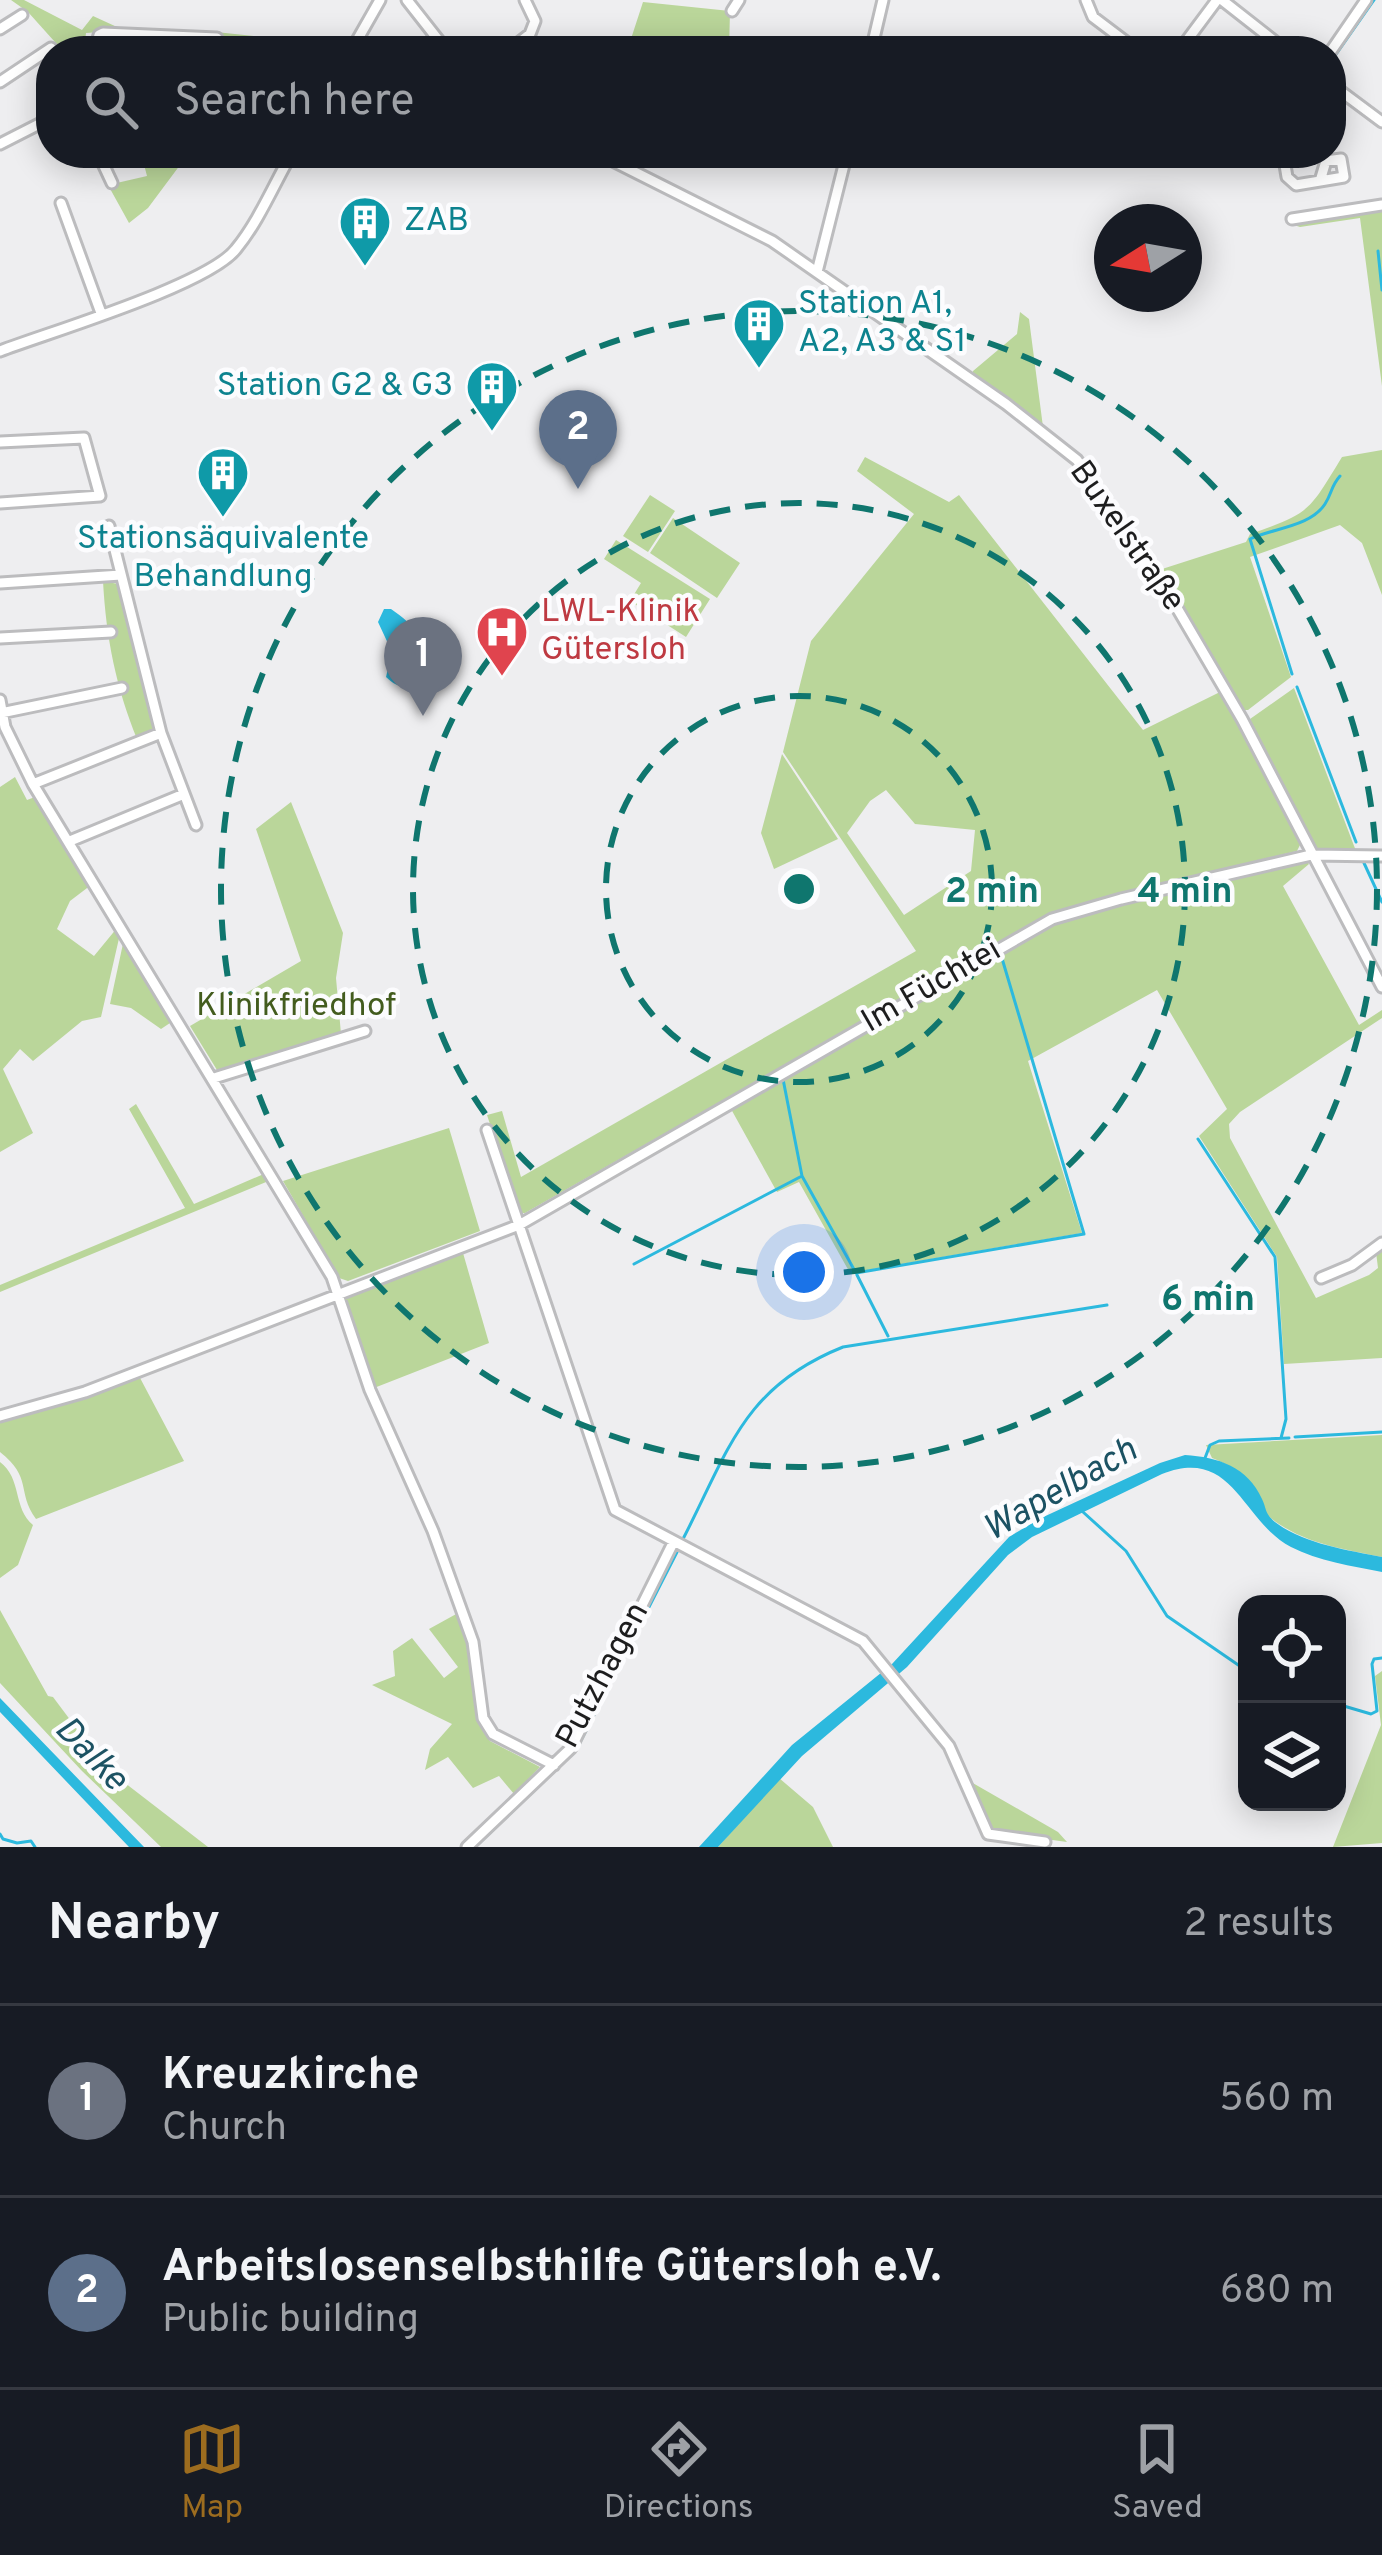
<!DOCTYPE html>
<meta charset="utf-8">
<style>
:root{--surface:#171b24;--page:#242831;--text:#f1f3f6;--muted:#9ea1a6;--line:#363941;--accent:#9c6c1f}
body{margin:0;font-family:Overpass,sans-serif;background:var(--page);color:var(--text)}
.controls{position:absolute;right:36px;bottom:36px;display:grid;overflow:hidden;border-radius:24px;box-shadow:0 6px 30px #0003}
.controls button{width:108px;height:108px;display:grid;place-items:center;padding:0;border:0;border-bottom:3px solid var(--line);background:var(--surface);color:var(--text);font:60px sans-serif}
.compass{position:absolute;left:1094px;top:204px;width:108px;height:108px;border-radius:50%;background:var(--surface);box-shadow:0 6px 30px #0003;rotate:259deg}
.you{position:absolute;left:804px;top:1272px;width:42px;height:42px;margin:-30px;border:9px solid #fff;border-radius:50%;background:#1a73e8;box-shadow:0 0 0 18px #1a73e833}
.badge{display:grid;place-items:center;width:78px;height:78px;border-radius:50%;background:var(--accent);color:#fff;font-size:39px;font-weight:700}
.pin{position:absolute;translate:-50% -99px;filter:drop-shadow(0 3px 6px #0008)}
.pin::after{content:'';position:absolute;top:63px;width:42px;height:36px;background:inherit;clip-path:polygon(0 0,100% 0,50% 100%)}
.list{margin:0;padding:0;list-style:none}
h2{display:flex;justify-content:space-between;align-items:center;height:156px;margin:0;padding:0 48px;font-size:51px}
h2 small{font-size:39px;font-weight:400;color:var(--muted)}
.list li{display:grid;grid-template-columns:78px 1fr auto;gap:36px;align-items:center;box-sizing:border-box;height:192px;padding:0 48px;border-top:3px solid var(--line)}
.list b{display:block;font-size:45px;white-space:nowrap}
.list p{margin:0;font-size:39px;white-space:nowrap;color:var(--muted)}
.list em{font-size:39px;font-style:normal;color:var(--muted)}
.icon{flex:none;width:66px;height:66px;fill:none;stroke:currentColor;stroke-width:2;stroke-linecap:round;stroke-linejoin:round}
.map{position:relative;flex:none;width:1382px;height:1847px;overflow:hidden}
.search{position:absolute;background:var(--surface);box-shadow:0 6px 30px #0003;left:36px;right:36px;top:36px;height:132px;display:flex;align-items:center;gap:30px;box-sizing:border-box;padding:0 42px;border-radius:48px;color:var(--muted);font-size:45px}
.sheet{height:540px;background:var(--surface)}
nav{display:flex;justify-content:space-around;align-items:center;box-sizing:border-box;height:168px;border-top:3px solid var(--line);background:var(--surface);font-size:33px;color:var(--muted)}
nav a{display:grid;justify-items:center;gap:6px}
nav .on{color:var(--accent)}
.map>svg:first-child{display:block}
.green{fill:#bad69a;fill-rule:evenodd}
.water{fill:#2cb9de}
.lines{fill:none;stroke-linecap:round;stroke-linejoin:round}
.stream{stroke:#2cb9de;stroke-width:3}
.minor-casing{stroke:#bcbcbe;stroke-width:15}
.minor{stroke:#fff;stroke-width:9}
.ring{fill:none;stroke:#0f766e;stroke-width:6;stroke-dasharray:21 15}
.labels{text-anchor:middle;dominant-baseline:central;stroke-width:9;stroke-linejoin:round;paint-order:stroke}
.culture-label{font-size:33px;fill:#0d838f;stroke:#fcfcfe;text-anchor:start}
.street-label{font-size:33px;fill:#1d1d1e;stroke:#fcfcfe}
.health-label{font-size:33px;fill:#be3a42;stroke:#fcfcfe;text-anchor:start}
.park-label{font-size:33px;fill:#435c1e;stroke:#fcfcfe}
.water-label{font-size:36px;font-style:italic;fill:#1c5263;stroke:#fcfcfe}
.centre{fill:#0f766e;stroke:#fcfcfe;stroke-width:6}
.ring-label{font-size:36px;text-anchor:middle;font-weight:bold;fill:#0f766e;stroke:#fcfcfe;stroke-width:9;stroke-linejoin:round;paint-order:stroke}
</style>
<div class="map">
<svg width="1382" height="1847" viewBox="0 0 1382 1847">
<rect width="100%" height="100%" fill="#eeeef0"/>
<path class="green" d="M11,0H24L82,30L93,16L117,27L116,31L86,33L84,49L90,51H63L28,12Z
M643,2L730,11L729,51L628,48Z
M216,32L339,45L335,51H216Z
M141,153H189L148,208L129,223L108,185L147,176Z
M1382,207V386L1360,218L1300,227L1291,224Z
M1020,312L1029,319L1043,427L973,376V371L1017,334Z
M1382,450V595L1362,543L1340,525L1250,557L1291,677L1248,710H1241L1159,570L1246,542L1250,534C1311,513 1309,511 1342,457Z
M865,457L949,502L959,495L1143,730L1220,692L1301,843L1297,851L1120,893L1050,914L525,1213H519L487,1115L502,1111L521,1177L916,951L783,752L811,641L914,514L857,471ZM886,790L915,824L975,830L971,871L904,915L847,833L870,801Z
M650,495L675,511L648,552L623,536Z
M673,518L740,563L717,598L650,553Z
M616,540L710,599L686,637L630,601L641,583L604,559Z
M103,581L118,584L155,726L151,734L137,739C116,687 106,638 103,581Z
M1294,688L1356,851L1319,850L1311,843L1250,727V719Z
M782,754L838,839L774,869L761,833Z
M15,777L27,800L35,797L91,885L70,901L57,929L94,956L117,928L120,934L101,1017L82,1021L33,1061L20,1049L3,1069L33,1133L0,1152V787Z
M291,802L343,933L336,978L341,1034L217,1070L190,1026L301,961L256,829Z
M1305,859L1309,864L1283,886L1359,1025L1382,1010V1018L1240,1112L1229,1124L1230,1138L1316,1298L1369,1275L1378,1268L1376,1252L1382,1247V1358L1284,1364L1277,1257L1199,1136L1227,1109L1157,990L1028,1061L1082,1233L850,1273L799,1182L777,1192L731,1109L1054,923Z
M124,939L173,1021L161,1029L131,1008L110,1004Z
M136,1104L194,1204L266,1173L271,1180L0,1292V1285L185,1208L129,1109Z
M449,1128L480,1231L348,1281L339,1278L283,1181Z
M463,1253L489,1343L374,1388L344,1298Z
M139,1376L184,1461L36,1519C16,1491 33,1478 0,1452V1421Z
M1382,1435V1557C1342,1549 1296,1542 1265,1513C1260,1483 1239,1469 1212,1458L1206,1445Z
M0,1462C22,1478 13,1509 33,1525L18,1565L0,1578Z
M0,1610L48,1696L53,1697L107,1769L108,1783H125L208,1847H161L82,1771L0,1683Z
M458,1613L470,1644L479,1724L490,1741L540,1767L514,1794L499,1776L473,1788L448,1757L425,1770L430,1749L452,1724L372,1685L395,1676L393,1651L412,1638L444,1678L458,1667L429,1629Z
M1382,1671V1843L1333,1847L1381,1725L1375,1676Z
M779,1778L813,1807L833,1847H718Z
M971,1782L1058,1832L1067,1842L993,1832Z"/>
<path class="water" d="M384,609H391C402,617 414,625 420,638C433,665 414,705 386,677L392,652L378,622Z
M1185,1455C1218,1457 1248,1467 1262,1499C1267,1509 1264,1513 1275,1522C1304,1544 1347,1550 1382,1557V1572C1352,1566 1318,1561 1291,1547C1241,1521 1234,1446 1162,1474L1032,1537L1008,1555L907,1667L802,1756L718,1847H699L792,1745L892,1664L1009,1537L1039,1519L1160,1463Z
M0,1698L144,1847H129L0,1712Z"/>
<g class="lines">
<path class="stream" d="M1332,60L1374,0
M1378,251L1382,290
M1292,674L1250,539C1273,528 1310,527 1325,504C1332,493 1331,486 1340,476
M1297,687L1356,842
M1364,863L1382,902
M783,1079L802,1176L856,1273L1084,1234L1001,955
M1198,1139L1275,1257L1286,1419L1281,1438
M634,1264L800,1177
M857,1275L888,1336
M1295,1437L1382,1432
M1205,1458L1210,1445L1219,1441L1289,1438
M1083,1512L1126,1551L1167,1616L1247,1671
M683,1539C729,1450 743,1387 843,1347L1107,1305
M1337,1704L1371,1714L1377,1711L1372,1664L1374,1659L1382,1658
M0,1834L3,1839L17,1843L31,1841L35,1847
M475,1847L576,1750L677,1552"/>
<g class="minor-casing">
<path id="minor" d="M407,0L447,51
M1086,0L1093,17L1138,51
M1222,0L1287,51
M732,11L739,0
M0,29L22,15
M815,45L847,51
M95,51L99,35L103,33L217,38
M351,51L380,0
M508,51L530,34L535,21L525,0
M871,51L883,0
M1179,51L1217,0
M1331,51L1366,0
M0,82L51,48
M1331,84L1382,122
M0,144L51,118
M98,153L112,183
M597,153L772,241L1006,404L1077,460L1163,584L1242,719L1382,987
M829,153L845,162
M1283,153L1287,177L1296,185L1344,177L1341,159L1326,161L1320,181
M61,203L101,313
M1292,219L1382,205
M817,272L847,153
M0,351C50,332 208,285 236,249C259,221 274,184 292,153
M0,442L84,438L100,496L0,503
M109,526L161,733L196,825
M0,583L121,575
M0,638L111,632
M0,700L5,727L33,784L332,1277L370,1390L433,1531L473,1642L483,1718L493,1734L554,1765
M1,713L122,688
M33,784L161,733
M70,841L184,794
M214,1078L365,1031
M487,1130L615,1510L863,1641L949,1746L988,1834L1045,1842
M1321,1278L1352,1265L1382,1243
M0,1416L85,1392L519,1225L1052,919L1121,899L1311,855L1382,856
M467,1847L571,1748L673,1543"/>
</g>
<use href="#minor" class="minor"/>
</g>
<g class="ring">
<circle cx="799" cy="889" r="193"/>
<circle cx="799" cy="889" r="386"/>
<circle cx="799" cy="889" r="578"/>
</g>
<defs>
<g id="building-pin" transform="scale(2.7)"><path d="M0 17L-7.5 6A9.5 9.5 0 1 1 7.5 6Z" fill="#0f9aa8" stroke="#fcfcfe"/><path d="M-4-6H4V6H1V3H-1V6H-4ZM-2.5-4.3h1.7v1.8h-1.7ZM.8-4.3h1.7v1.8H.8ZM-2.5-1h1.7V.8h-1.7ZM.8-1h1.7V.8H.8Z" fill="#fff"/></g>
<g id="hospital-pin" transform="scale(2.7)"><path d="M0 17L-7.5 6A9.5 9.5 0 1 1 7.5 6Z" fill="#e0444e" stroke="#fcfcfe"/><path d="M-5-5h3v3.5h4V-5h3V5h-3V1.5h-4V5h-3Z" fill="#fff"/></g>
</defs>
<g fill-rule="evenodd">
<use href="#building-pin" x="365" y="222"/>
<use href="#building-pin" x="759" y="324"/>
<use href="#building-pin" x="492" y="387"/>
<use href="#building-pin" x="223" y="473"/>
<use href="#hospital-pin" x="502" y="632"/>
</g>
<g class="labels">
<g class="culture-label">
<text x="404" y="222">ZAB</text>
<text x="798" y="305">Station A1,<tspan x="798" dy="38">A2, A3 &amp; S1</tspan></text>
<text x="453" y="387" text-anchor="end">Station G2 &amp; G3</text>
<text x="223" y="540" text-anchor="middle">Stationsäquivalente<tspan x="223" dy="38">Behandlung</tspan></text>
</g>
<g class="street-label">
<text transform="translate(1126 537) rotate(55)">Buxelstraße</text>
<text transform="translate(932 987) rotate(-30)">Im Füchtei</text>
<text transform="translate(604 1676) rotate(-62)">Putzhagen</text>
</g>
<g class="health-label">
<text x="541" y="613">LWL-Klinik<tspan x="541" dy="38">Gütersloh</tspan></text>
</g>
<g class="park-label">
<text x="296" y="1007">Klinikfriedhof</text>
</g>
<g class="water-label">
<text transform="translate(1061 1491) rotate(-30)">Wapelbach</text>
<text transform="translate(90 1755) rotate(46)">Dalke</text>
</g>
</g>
<circle cx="799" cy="889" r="18" class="centre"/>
<g class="ring-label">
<text x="992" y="902">2 min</text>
<text x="1185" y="902">4 min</text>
<text x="1208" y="1310">6 min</text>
</g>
</svg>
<div class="controls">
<button><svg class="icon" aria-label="locate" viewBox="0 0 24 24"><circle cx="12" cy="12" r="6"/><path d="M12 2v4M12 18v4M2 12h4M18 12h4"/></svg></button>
<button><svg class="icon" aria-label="layers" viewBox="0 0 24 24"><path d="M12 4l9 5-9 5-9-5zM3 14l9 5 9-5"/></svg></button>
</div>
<svg class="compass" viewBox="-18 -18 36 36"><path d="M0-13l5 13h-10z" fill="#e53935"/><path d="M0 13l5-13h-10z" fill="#9ea1a6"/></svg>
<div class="you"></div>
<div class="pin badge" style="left:423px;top:716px;background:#6b7280">1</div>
<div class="pin badge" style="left:578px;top:489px;background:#5c6f8a">2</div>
<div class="search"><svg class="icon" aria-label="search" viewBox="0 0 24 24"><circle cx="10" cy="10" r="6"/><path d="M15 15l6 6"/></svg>Search here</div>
</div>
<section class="sheet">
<h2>Nearby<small>2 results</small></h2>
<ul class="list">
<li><span class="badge" style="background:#6b7280">1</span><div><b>Kreuzkirche</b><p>Church</p></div><em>560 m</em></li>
<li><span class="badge" style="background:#5c6f8a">2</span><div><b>Arbeitslosenselbsthilfe Gütersloh e.V.</b><p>Public building</p></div><em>680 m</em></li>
</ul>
</section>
<nav>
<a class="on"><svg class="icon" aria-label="map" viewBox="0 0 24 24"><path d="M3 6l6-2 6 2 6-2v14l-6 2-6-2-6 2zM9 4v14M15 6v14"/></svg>Map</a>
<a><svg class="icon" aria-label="directions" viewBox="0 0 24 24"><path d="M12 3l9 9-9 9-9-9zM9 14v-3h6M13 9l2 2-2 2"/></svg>Directions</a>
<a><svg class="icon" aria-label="saved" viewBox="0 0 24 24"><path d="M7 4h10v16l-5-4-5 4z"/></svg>Saved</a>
</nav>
